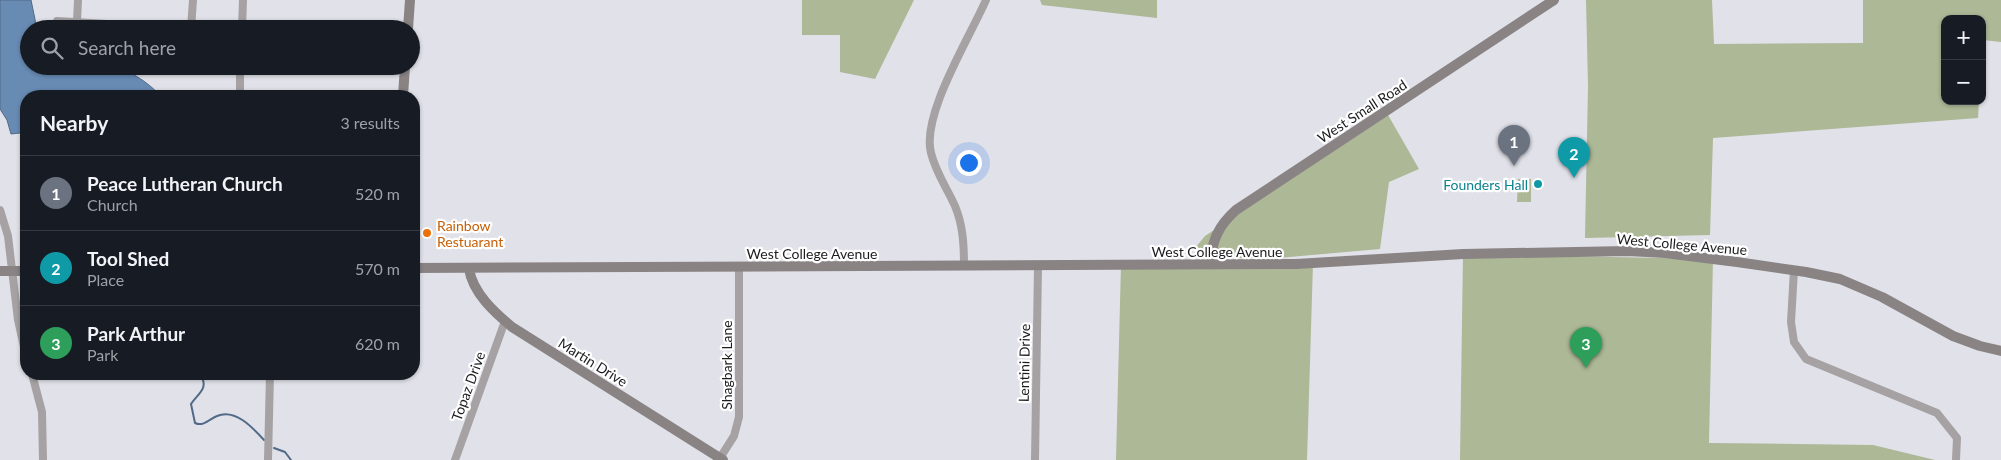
<!DOCTYPE html>
<meta charset="utf-8">
<style>
:root{--surface:#171b24;--page:#242831;--text:#f1f3f6;--muted:#9ea1a6;--line:#363941;--accent:#2563eb}
body{margin:0;font-family:Lato,sans-serif;background:var(--page);color:var(--text)}
.controls{position:absolute;right:15px;top:15px;display:grid;overflow:hidden;border-radius:10px;box-shadow:0 1px 4px #0004}
.controls button{width:45px;height:45px;display:grid;place-items:center;padding:0;border:0;border-bottom:1px solid var(--line);background:var(--surface);color:var(--text);font:25px sans-serif}
.you{position:absolute;left:968px;top:162px;width:18px;height:18px;margin:-12px;border:4px solid #fff;border-radius:50%;background:#1a73e8;box-shadow:0 0 0 8px #1a73e833}
.badge{display:grid;place-items:center;width:32px;height:32px;border-radius:50%;background:var(--accent);color:#fff;font-size:16px;font-weight:700}
.pin{position:absolute;translate:-50% -41px;filter:drop-shadow(0 1px 2px #0008)}
.pin::after{content:'';position:absolute;top:26px;width:18px;height:15px;background:inherit;clip-path:polygon(0 0,100% 0,50% 100%)}
.list{margin:0;padding:0;list-style:none}
h2{display:flex;justify-content:space-between;align-items:center;height:65px;margin:0;padding:0 20px;font-size:21px}
h2 small{font-size:16px;font-weight:400;color:var(--muted)}
.list li{display:grid;grid-template-columns:32px 1fr auto;gap:15px;align-items:center;box-sizing:border-box;height:75px;padding:0 20px;border-top:1px solid var(--line)}
.list b{display:block;font-size:19px;white-space:nowrap}
.list p{margin:0;font-size:16px;white-space:nowrap;color:var(--muted)}
.list em{font-size:16px;font-style:normal;color:var(--muted)}
.icon{flex:none;width:28px;height:28px;fill:none;stroke:currentColor;stroke-width:2;stroke-linecap:round;stroke-linejoin:round}
.map{position:relative;flex:none;width:2001px;height:460px;overflow:hidden}
.search{position:absolute;background:var(--surface);box-shadow:0 1px 4px #0004;left:20px;top:20px;width:400px;height:55px;display:flex;align-items:center;gap:12px;box-sizing:border-box;padding:0 18px;border-radius:28px;color:var(--muted);font-size:19px}
.panel{position:absolute;background:var(--surface);box-shadow:0 1px 4px #0004;left:20px;top:90px;width:400px;height:290px;border-radius:20px}
.map>svg:first-child{display:block}
.green{fill:#acb896}
.water{fill:#688bb4;stroke:#516a87}
.lines{fill:none;stroke-linecap:round;stroke-linejoin:round}
.stream{stroke:#516a87;stroke-width:2}
.street{stroke:#a6a2a3;stroke-width:8}
.secondary{stroke:#898384;stroke-width:10}
.culture-dot{fill:#0f9aa8;stroke:#fff;stroke-width:2}
.food-dot{fill:#e8710a;stroke:#fff;stroke-width:2}
.labels{text-anchor:middle;dominant-baseline:central;stroke-width:4.5;stroke-linejoin:round;paint-order:stroke}
.street-label{font-size:14px;fill:#1c1c1f;stroke:#fff}
.culture-label{font-size:14px;fill:#0d838f;stroke:#fff;text-anchor:end}
.food-label{font-size:14px;fill:#c56008;stroke:#fff;text-anchor:start}
</style>
<div class="map">
<svg width="2001" height="460" viewBox="0 0 2001 460">
<rect width="100%" height="100%" fill="#e1e1e9"/>
<path class="green" d="M802,0H914L875,79L840,72V35H802Z
M1040,0H1157V18L1042,5Z
M1586,0H1712L1714,44L1863,43V0H2001V42L1983,40L1982,50V19H1945V101H1979L1978,118L1713,138L1710,235L1585,238L1588,86Z
M1388,115L1419,169L1389,182L1380,249L1278,258H1201L1195,248L1205,236Z
M1518,179H1531V202H1517Z
M1463,254L1713,259L1709,443L1873,445L1935,460H1460Z
M1313,263L1307,460H1116L1121,264Z"/>
<path class="water" d="M0,0H31L37,29H29V66C55,66 104,61 126,71C140,77 151,86 161,96H26V131L20,133L11,134L7,120L0,109Z"/>
<g class="lines">
<path class="stream" d="M200,374C210,389 197,394 191,404L195,423C204,427 209,419 217,416C235,408 253,428 264,440
M274,448L285,452L291,460"/>
<path class="street" d="M57,21L191,29
M77,22L78,0
M191,29L193,0
M242,29L243,0
M240,96V66
M0,210L8,236L18,320L26,356
M964,266C964,245 963,225 955,206C947,188 936,173 931,153C921,115 970,37 986,0
M1794,270L1791,322L1794,342L1806,359L1937,413L1957,438L1956,460
M32,374L42,412L43,460
M720,458L734,436L739,417V267
M268,460L270,374
M455,460L505,321
M1035,460L1038,266"/>
<path class="secondary" d="M408,29L410,0
M403,96L405,66
M1211,264C1211,241 1219,225 1236,210L1554,0
M414,268L1296,264L1463,254L1628,251L1665,253L1737,262L1806,272L1840,279L1882,297L1953,336L1980,346L2001,351
M469,269C473,293 494,312 512,327L723,460
M0,271H26"/>
</g>
<circle class="culture-dot" cx="1538" cy="184" r="5"/>
<circle class="food-dot" cx="427" cy="233" r="5"/>
<g class="labels">
<g class="street-label">
<text transform="translate(1362 111) rotate(-33)">West Small Road</text>
<text transform="translate(1682 244) rotate(5)">West College Avenue</text>
<text x="1217" y="251">West College Avenue</text>
<text x="812" y="253">West College Avenue</text>
<text transform="translate(593 362) rotate(32)">Martin Drive</text>
<text transform="translate(1024 363) rotate(-89)">Lentini Drive</text>
<text transform="translate(726 365) rotate(-90)">Shagbark Lane</text>
<text transform="translate(468 386) rotate(-70)">Topaz Drive</text>
</g>
<g class="culture-label">
<text x="1528" y="184">Founders Hall</text>
</g>
<g class="food-label">
<text x="437" y="225">Rainbow<tspan x="437" dy="16">Restuarant</tspan></text>
</g>
</g>
</svg>
<div class="controls">
<button>+</button>
<button>−</button>
</div>
<div class="you"></div>
<div class="pin badge" style="left:1514px;top:166px;background:#6b7280">1</div>
<div class="pin badge" style="left:1574px;top:178px;background:#0f9aa8">2</div>
<div class="pin badge" style="left:1586px;top:368px;background:#2e9e5b">3</div>
<div class="search"><svg class="icon" aria-label="search" viewBox="0 0 24 24"><circle cx="10" cy="10" r="6"/><path d="M15 15l6 6"/></svg>Search here</div>
<section class="panel">
<h2>Nearby<small>3 results</small></h2>
<ul class="list">
<li><span class="badge" style="background:#6b7280">1</span><div><b>Peace Lutheran Church</b><p>Church</p></div><em>520 m</em></li>
<li><span class="badge" style="background:#0f9aa8">2</span><div><b>Tool Shed</b><p>Place</p></div><em>570 m</em></li>
<li><span class="badge" style="background:#2e9e5b">3</span><div><b>Park Arthur</b><p>Park</p></div><em>620 m</em></li>
</ul>
</section>
</div>
